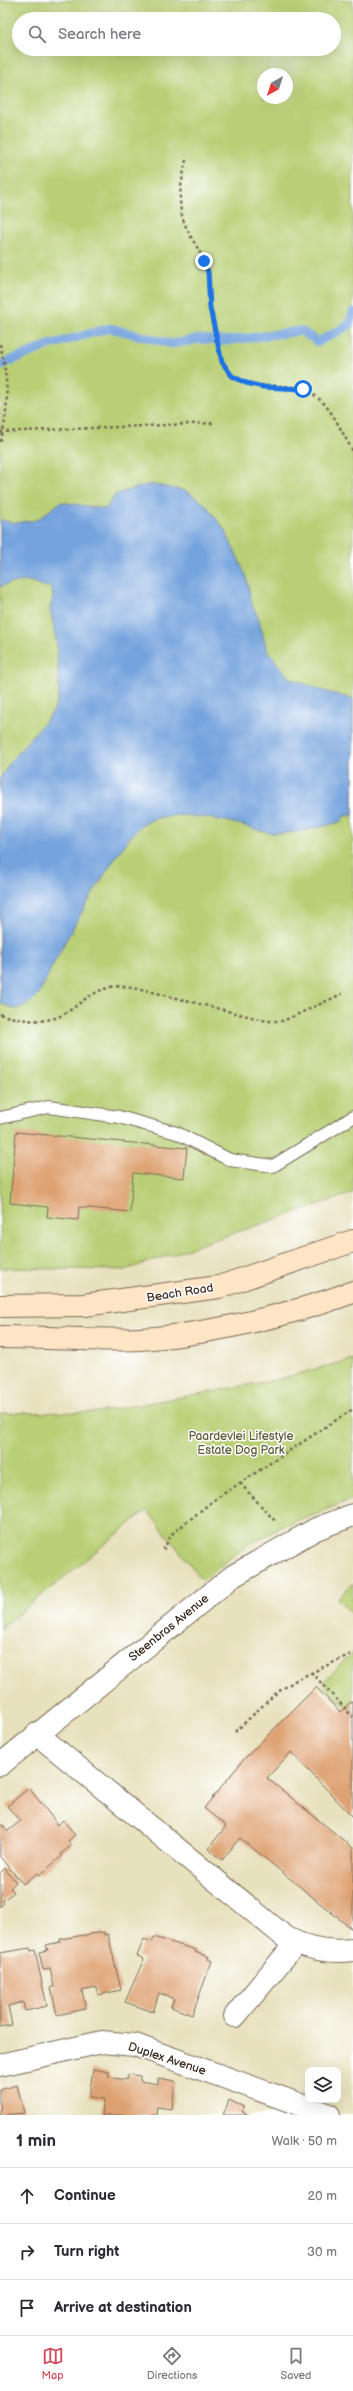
<!DOCTYPE html>
<meta charset="utf-8">
<style>
:root{--surface:#fff;--page:#f7f7f7;--text:#2b2b33;--muted:#7c7c81;--line:#e1e1e2;--accent:#d1495b}
body{margin:0;font-family:"Balsamiq Sans",sans-serif;background:var(--page);color:var(--text)}
.controls{position:absolute;right:12px;bottom:12px;display:grid;overflow:hidden;border-radius:8px;box-shadow:0 4px 16px #0002}
.controls button{width:36px;height:36px;display:grid;place-items:center;padding:0;border:0;border-bottom:1px solid var(--line);background:var(--surface);color:var(--text);font:20px sans-serif}
.compass{position:absolute;left:257px;top:68px;width:36px;height:36px;border-radius:50%;background:var(--surface);box-shadow:0 4px 16px #0002;rotate:219deg}
.stop{position:absolute;width:12px;height:12px;margin:-9px;border:3px solid #1a73e8;border-radius:50%;background:#fff}
.stop.end{background:#1a73e8;border-color:#fff;box-shadow:0 1px 4px #0008}
.list{margin:0;padding:0;list-style:none}
h2{display:flex;justify-content:space-between;align-items:center;height:52px;margin:0;padding:0 16px;font-size:17px}
h2 small{font-size:13px;font-weight:400;color:var(--muted)}
.list li{display:grid;grid-template-columns:26px 1fr auto;gap:12px;align-items:center;box-sizing:border-box;height:56px;padding:0 16px;border-top:1px solid var(--line)}
.list b{display:block;font-size:15px;white-space:nowrap}
.list em{font-size:13px;font-style:normal;color:var(--muted)}
.icon{flex:none;width:22px;height:22px;fill:none;stroke:currentColor;stroke-width:2;stroke-linecap:round;stroke-linejoin:round}
.map{position:relative;flex:none;width:353px;height:2115px;overflow:hidden}
.search{position:absolute;background:var(--surface);box-shadow:0 4px 16px #0002;left:12px;right:12px;top:12px;height:44px;display:flex;align-items:center;gap:10px;box-sizing:border-box;padding:0 14px;border-radius:22px;color:var(--muted);font-size:15px}
.sheet{height:220px;background:var(--surface)}
nav{display:flex;justify-content:space-around;align-items:center;box-sizing:border-box;height:56px;border-top:1px solid var(--line);background:var(--surface);font-size:11px;color:var(--muted)}
nav a{display:grid;justify-items:center;gap:2px}
nav .on{color:var(--accent)}
.map>svg:first-child{display:block}
.green{fill:#b8cf74;stroke:#7a7c49;fill-rule:evenodd}
.water{fill:#74a3dd;stroke:#58667e}
.lines{fill:none;stroke-linecap:round;stroke-linejoin:round}
.stream{stroke:#74a3dd;stroke-width:9}
.building{fill:#dea272}
.service-casing{stroke:#786a56;stroke-width:14}
.minor-casing{stroke:#786a56;stroke-width:24}
.secondary-casing{stroke:#786a56;stroke-width:24}
.path{stroke:#786a56;stroke-width:2.5;stroke-dasharray:3 3;stroke-linecap:butt}
.service{stroke:#fff;stroke-width:12}
.minor{stroke:#fff;stroke-width:22}
.secondary{stroke:#fee5c5;stroke-width:22}
.route{stroke:#1a73e8;stroke-width:5}
.labels{text-anchor:middle;dominant-baseline:central;stroke-width:3;stroke-linejoin:round;paint-order:stroke}
.street-label{font-size:12px;fill:#3b2a1e;stroke:#fff}
.park-label{font-size:12px;fill:#605c38;stroke:#fff}
</style>
<div class="map">
<svg width="353" height="2115" viewBox="0 0 353 2115">
<rect width="100%" height="100%" fill="#fff"/>
<filter id="ink" filterUnits="userSpaceOnUse"><feTurbulence type="fractalNoise" baseFrequency=".025" numOctaves="2"/><feDisplacementMap in="SourceGraphic" scale="8" xChannelSelector="R" yChannelSelector="G"/><feConvolveMatrix kernelMatrix="1 2 1 2 8 2 1 2 1" color-interpolation-filters="sRGB"/></filter>
<filter id="wash" filterUnits="userSpaceOnUse"><feTurbulence type="fractalNoise" baseFrequency=".012" numOctaves="4" result="noise"/><feDisplacementMap in="SourceGraphic" scale="16" xChannelSelector="R" yChannelSelector="G"/><feGaussianBlur stdDeviation="0.9" result="paint"/><feColorMatrix in="noise" values="0 0 0 0 0 0 0 0 0 0 0 0 0 0 0 0 0 1.4 0 .05"/><feComposite in="paint" operator="in"/></filter>
<g filter="url(#wash)">
<rect width="100%" height="100%" fill="#e8e1bd"/>
<path class="green" d="M0,0H353V1193L125,1270L0,1268ZM19,19H334V49H19ZM263,74H287V98H263Z
M353,1359V1499L288,1524L249,1544L202,1580L147,1510L0,1629V1413L98,1412L276,1380Z
M353,1583V1615L337,1599Z
M353,1652V1715L322,1683Z"/>
<path class="water" d="M150,484L186,491L205,504L225,530L246,576L252,605L258,616L267,650L289,678L324,691L353,699V815L344,816L340,822C319,827 294,835 271,833C262,832 251,828 242,825C214,818 173,809 146,822C124,834 69,934 55,961C48,972 44,989 35,998C29,1004 22,1008 14,1009L0,1003V779L10,762L53,712L59,695L57,645L50,608L53,597L52,587C44,587 40,585 33,582C24,580 8,583 0,587V520L15,523L37,520L61,502L106,509L116,494Z"/>
<g class="lines">
<path class="stream" d="M0,365L49,345L110,328L172,344L199,339L224,341L301,331L318,342L349,325L353,312"/>
</g>
<g id="blocks">
<path class="building" d="M16,1132L187,1148L184,1178L133,1173L130,1212L79,1207L78,1220L47,1217L48,1207L10,1203Z
M316,1687L340,1712L353,1700V1817L291,1752L267,1778L353,1848V1930L240,1838L222,1860L208,1849L226,1826L204,1808L244,1759Z
M29,1788L58,1825L63,1820L75,1835L68,1841L72,1845L61,1854L62,1856L40,1875L38,1873L23,1884L0,1857V1827L3,1825L8,1831L20,1821L7,1806Z
M4,1868L16,1882L10,1888L14,1892L2,1901L4,1903L0,1907V1872Z
M104,1932V1935L108,1934L121,1990L98,1995L96,1987L82,1990L86,2009L57,2015L51,1987H54L50,1969L43,1970L39,1952L48,1950L46,1945L60,1942V1939Z
M154,1937L196,1950L195,1952L209,1957L208,1959L212,1961L192,2015L171,2007L174,1999L159,1993L153,2012L125,2002L144,1959L137,1956L144,1939L152,1942Z
M30,1948L31,1951L35,1950L47,2006L25,2011L23,2002L8,2006L12,2025L0,2027V1953Z
M93,2069L109,2072V2077L127,2080L128,2074L140,2076V2081L158,2084V2078L175,2081L172,2109L157,2107L156,2115H102L104,2099L89,2097Z
M17,2085L24,2113L0,2115V2090Z
M229,2100L244,2107L242,2112L250,2115H223Z"/>
</g>
</g>
<g filter="url(#ink)">
<use href="#blocks" fill-opacity="0" stroke="#786a56" stroke-width="1"/>
<g class="lines">
<g class="service-casing">
<path id="service" d="M0,1118L49,1107L119,1117L177,1133L230,1160L273,1166L353,1117"/>
</g>
<g class="minor-casing">
<path id="minor" d="M37,1734L285,1937C307,1949 328,1953 353,1950
M0,1765L233,1576L316,1529L353,1515
M235,2016L296,1943
M0,2065L102,2042L135,2045L329,2115"/>
</g>
<g class="secondary-casing">
<path id="secondary" d="M0,1306L84,1305L219,1287L353,1241
M0,1337C46,1337 94,1341 140,1339C206,1335 291,1315 353,1292"/>
</g>
<path class="path" d="M186,160C183,176 178,194 181,211C185,234 203,251 208,272C210,284 208,296 210,308C212,325 219,366 232,376C257,394 290,378 314,395C333,408 341,432 353,451
M0,344C8,378 10,408 0,443
M0,432L213,423
M0,1014C7,1017 14,1018 21,1019C71,1028 72,997 111,987C118,985 126,987 133,987L267,1021H283L342,994
M240,1483L276,1522
M163,1550L172,1534L214,1500L353,1409
M311,1672L353,1717
M235,1732L275,1694L296,1680L353,1653"/>
<use href="#service" class="service"/>
<use href="#minor" class="minor"/>
<use href="#secondary" class="secondary"/>
</g>
</g>
<g class="lines" filter="url(#ink)">
<path class="route" d="M204,261L208,272L210,308L222,362L232,376L246,383L263,387L303,389"/>
</g>
<g class="labels">
<g class="street-label">
<text transform="translate(180 1293) rotate(-9)">Beach Road</text>
<text transform="translate(169 1628) rotate(-39)">Steenbras Avenue</text>
<text transform="translate(167 2059) rotate(18)">Duplex Avenue</text>
</g>
<g class="park-label">
<text x="241" y="1436">Paardevlei Lifestyle<tspan x="241" dy="14">Estate Dog Park</tspan></text>
</g>
</g>
</svg>
<div class="controls">
<button><svg class="icon" aria-label="layers" viewBox="0 0 24 24"><path d="M12 4l9 5-9 5-9-5zM3 14l9 5 9-5"/></svg></button>
</div>
<svg class="compass" viewBox="-18 -18 36 36"><path d="M0-13l5 13h-10z" fill="#e53935"/><path d="M0 13l5-13h-10z" fill="#7c7c81"/></svg>
<div class="stop" style="left:303px;top:389px"></div>
<div class="stop end" style="left:204px;top:261px"></div>
<div class="search"><svg class="icon" aria-label="search" viewBox="0 0 24 24"><circle cx="10" cy="10" r="6"/><path d="M15 15l6 6"/></svg>Search here</div>
</div>
<section class="sheet">
<h2>1 min<small>Walk · 50 m</small></h2>
<ul class="list">
<li><svg class="icon" aria-label="ahead" viewBox="0 0 24 24"><path d="M12 20V5M6 11l6-6 6 6"/></svg><div><b>Continue</b></div><em>20 m</em></li>
<li><svg class="icon" aria-label="right" viewBox="0 0 24 24"><path d="M7 20v-9h11M14 6l5 5-5 5"/></svg><div><b>Turn right</b></div><em>30 m</em></li>
<li><svg class="icon" aria-label="arrive" viewBox="0 0 24 24"><path d="M6 21V4h12l-3 4 3 4H6"/></svg><div><b>Arrive at destination</b></div></li>
</ul>
</section>
<nav>
<a class="on"><svg class="icon" aria-label="map" viewBox="0 0 24 24"><path d="M3 6l6-2 6 2 6-2v14l-6 2-6-2-6 2zM9 4v14M15 6v14"/></svg>Map</a>
<a><svg class="icon" aria-label="directions" viewBox="0 0 24 24"><path d="M12 3l9 9-9 9-9-9zM9 14v-3h6M13 9l2 2-2 2"/></svg>Directions</a>
<a><svg class="icon" aria-label="saved" viewBox="0 0 24 24"><path d="M7 4h10v16l-5-4-5 4z"/></svg>Saved</a>
</nav>
